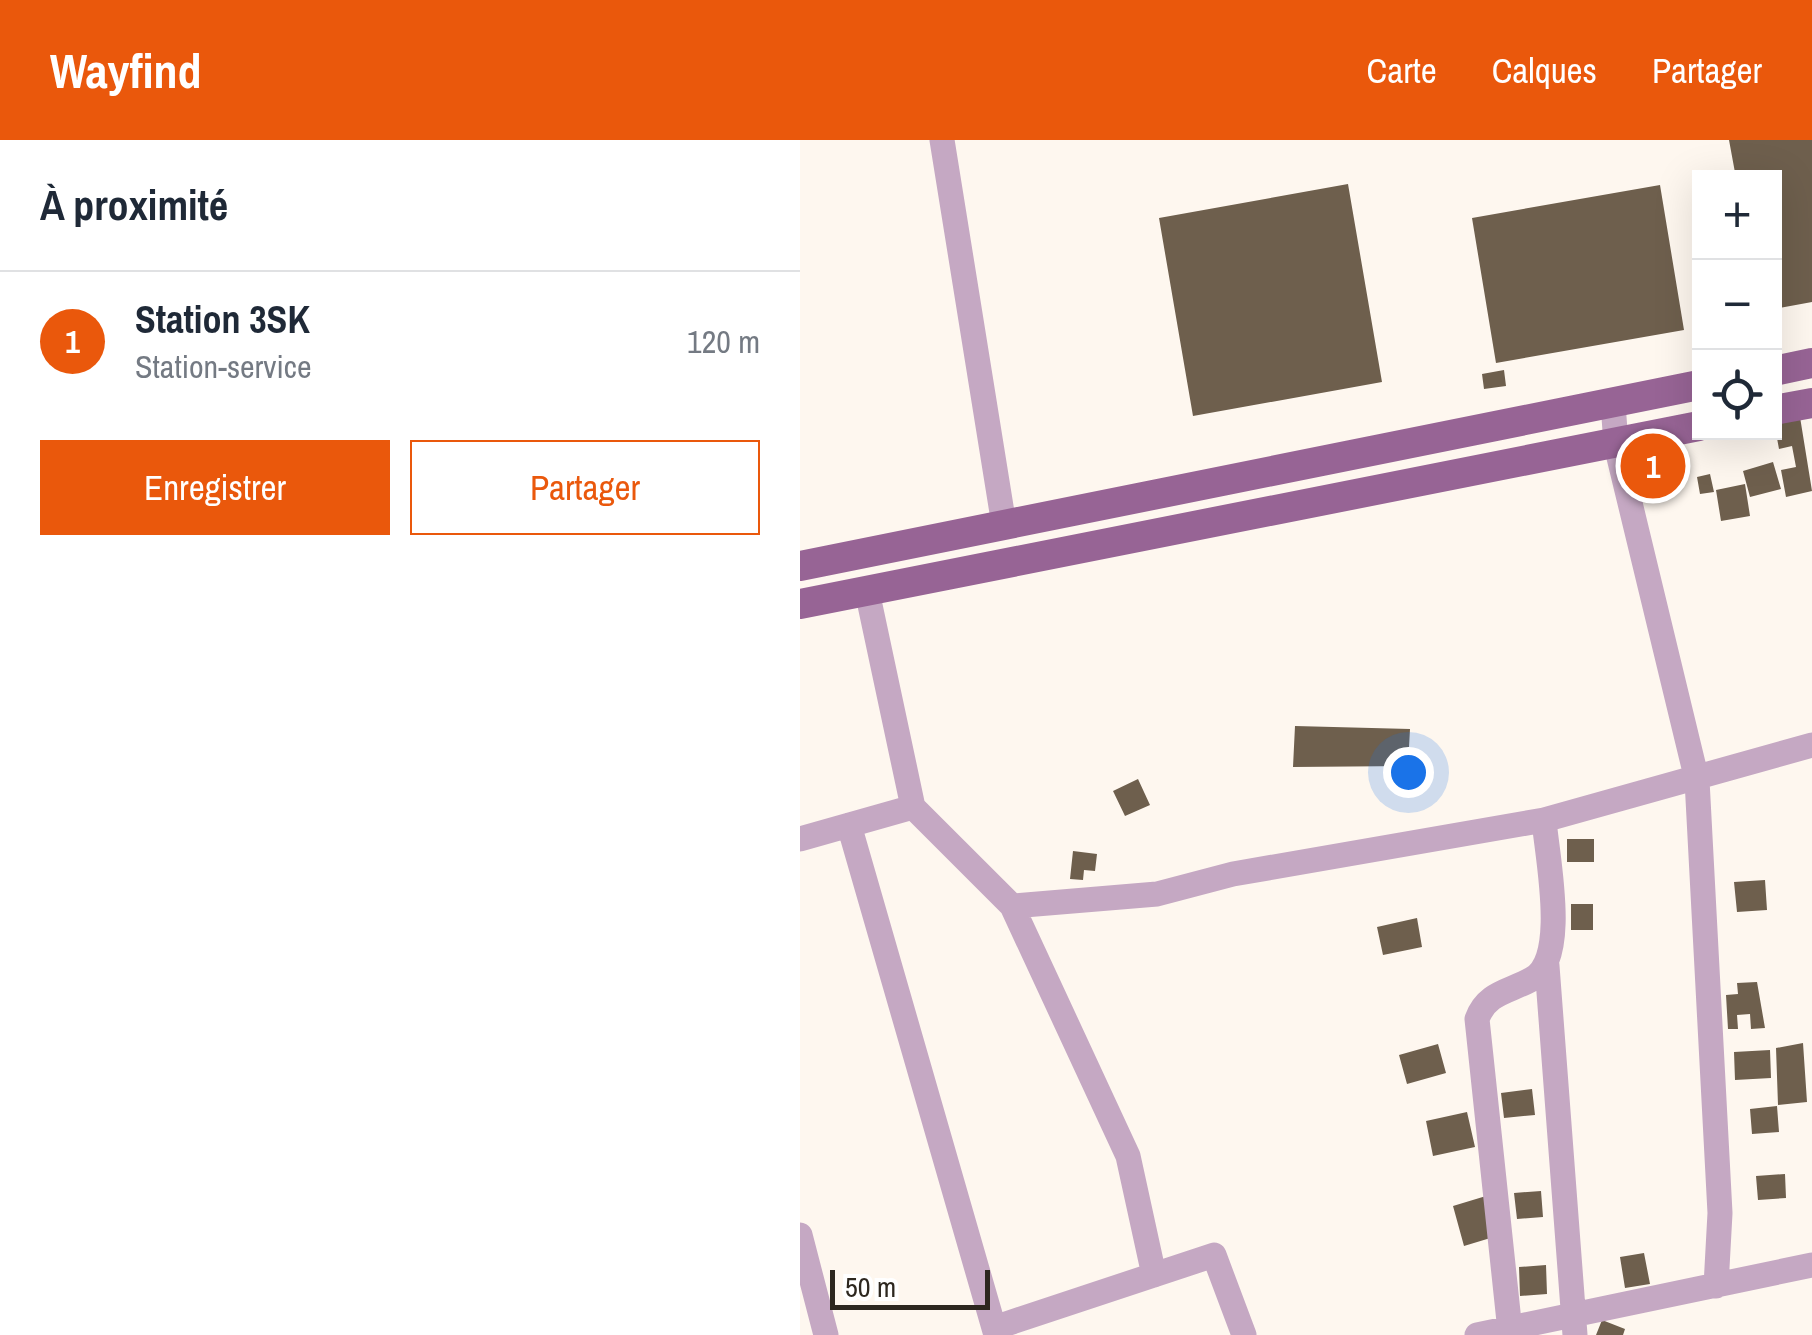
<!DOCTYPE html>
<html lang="fr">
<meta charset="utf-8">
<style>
:root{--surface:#fff;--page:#f2f2f3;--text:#1f2937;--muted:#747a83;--line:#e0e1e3;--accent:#ea580c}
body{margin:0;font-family:"Archivo Narrow",sans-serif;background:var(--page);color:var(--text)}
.controls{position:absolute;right:30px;top:30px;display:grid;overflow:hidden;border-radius:0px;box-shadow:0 10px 40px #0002}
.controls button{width:90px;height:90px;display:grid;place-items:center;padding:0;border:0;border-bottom:2px solid var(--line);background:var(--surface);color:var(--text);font:50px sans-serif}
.scale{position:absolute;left:30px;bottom:25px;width:160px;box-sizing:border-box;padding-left:10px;border:5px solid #2d271f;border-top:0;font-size:28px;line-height:35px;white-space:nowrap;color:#2d271f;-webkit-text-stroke:8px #fff;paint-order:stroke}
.you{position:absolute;left:608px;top:632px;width:35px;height:35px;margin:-25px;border:8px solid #fff;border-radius:50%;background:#1a73e8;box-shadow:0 0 0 15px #1a73e833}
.badge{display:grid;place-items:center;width:65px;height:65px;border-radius:50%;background:var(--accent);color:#fff;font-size:32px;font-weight:700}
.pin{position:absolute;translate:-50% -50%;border:5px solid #fff;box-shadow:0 2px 10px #0006}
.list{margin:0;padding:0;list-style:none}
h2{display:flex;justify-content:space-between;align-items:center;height:130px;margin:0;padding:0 40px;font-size:42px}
h2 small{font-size:32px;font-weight:400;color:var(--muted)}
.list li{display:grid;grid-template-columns:65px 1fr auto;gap:30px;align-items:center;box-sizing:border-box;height:140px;padding:0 40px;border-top:2px solid var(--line)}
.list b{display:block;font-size:38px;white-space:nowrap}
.list p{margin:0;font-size:32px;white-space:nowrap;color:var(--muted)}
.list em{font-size:32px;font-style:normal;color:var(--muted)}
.actions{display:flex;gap:20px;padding:30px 40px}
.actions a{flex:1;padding:22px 0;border:2px solid var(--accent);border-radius:0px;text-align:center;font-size:35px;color:var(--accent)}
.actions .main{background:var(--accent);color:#fff}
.icon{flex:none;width:55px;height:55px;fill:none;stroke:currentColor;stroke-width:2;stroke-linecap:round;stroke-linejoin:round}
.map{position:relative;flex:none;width:1012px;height:1195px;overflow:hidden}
header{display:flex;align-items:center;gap:60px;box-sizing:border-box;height:140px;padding:0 50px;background:var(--accent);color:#fff}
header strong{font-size:48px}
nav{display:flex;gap:55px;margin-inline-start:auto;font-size:35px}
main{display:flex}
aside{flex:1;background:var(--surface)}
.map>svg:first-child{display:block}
.building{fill:#6e5f4d}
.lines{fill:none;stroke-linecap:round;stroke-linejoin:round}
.minor{stroke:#c5a8c3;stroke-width:25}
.major{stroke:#976495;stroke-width:30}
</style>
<header>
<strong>Wayfind</strong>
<nav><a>Carte</a><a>Calques</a><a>Partager</a></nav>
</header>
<main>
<aside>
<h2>À proximité<small></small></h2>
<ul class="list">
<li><span class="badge">1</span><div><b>Station 3SK</b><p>Station-service</p></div><em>120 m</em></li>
</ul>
<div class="actions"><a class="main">Enregistrer</a><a>Partager</a></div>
</aside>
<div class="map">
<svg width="1012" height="1195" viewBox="0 0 1012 1195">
<rect width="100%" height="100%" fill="#fef7ef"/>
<path class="building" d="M929,0H1012V162L974,169V38H936Z
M548,44L582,242L393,276L359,78Z
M860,45L884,190L696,223L672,78Z
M704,230L706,246L684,249L682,234Z
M1000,277L1012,351L986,357L981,330L996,327L992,306L979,309L974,282Z
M973,322L981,349L950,357L943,331Z
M910,334L914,352L900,354L897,337Z
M945,344L950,376L921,381L916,350Z
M495,586L610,589L608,626L493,627Z
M338,639L350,665L325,676L313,651Z
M767,699H794V722H767Z
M273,711L297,714L295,731L284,730L283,740L270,739Z
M965,740L967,770L937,772L934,742Z
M771,764H793V790H771Z
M617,778L622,807L583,815L577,787Z
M957,842L965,888L951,889L950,874L937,875L938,889H928L926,855L938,854L937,843Z
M1003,903L1007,962L978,965L976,908Z
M638,904L646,933L607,944L599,915Z
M970,910L971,938L935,940L934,912Z
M732,949L735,975L704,978L701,953Z
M977,966L979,992L952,994L950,969Z
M667,972L675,1007L633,1016L626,981Z
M985,1034L986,1058L958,1060L956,1036Z
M741,1051L743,1077L717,1079L714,1053Z
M686,1056L697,1096L664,1106L653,1066Z
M844,1113L850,1144L825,1148L820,1117Z
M746,1125L747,1154L720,1156L719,1127Z
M802,1180L825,1189L823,1195H796Z"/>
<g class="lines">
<path class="minor" d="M142,0L204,385
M813,263L816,305L897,640L920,1073L916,1146
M67,451L113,667L212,766L328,1016L354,1135
M49,685L196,1195
M0,699L113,667
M212,766L357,754L433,734L744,680L1012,605
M747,826L775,1195
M0,1095L26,1195
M194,1188L414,1115L444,1195
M710,1191L677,879C687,852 709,852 732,839C769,819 747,717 744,680
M677,1195L1012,1125"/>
<path class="major" d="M974,231L1012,223
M974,270L1012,263
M0,426L899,245
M0,464L899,286"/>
</g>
</svg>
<div class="controls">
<button>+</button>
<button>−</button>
<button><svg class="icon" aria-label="locate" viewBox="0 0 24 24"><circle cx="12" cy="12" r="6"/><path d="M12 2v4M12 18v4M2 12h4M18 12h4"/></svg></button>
</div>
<div class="scale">50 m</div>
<div class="you"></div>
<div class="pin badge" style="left:853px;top:326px">1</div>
</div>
</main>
